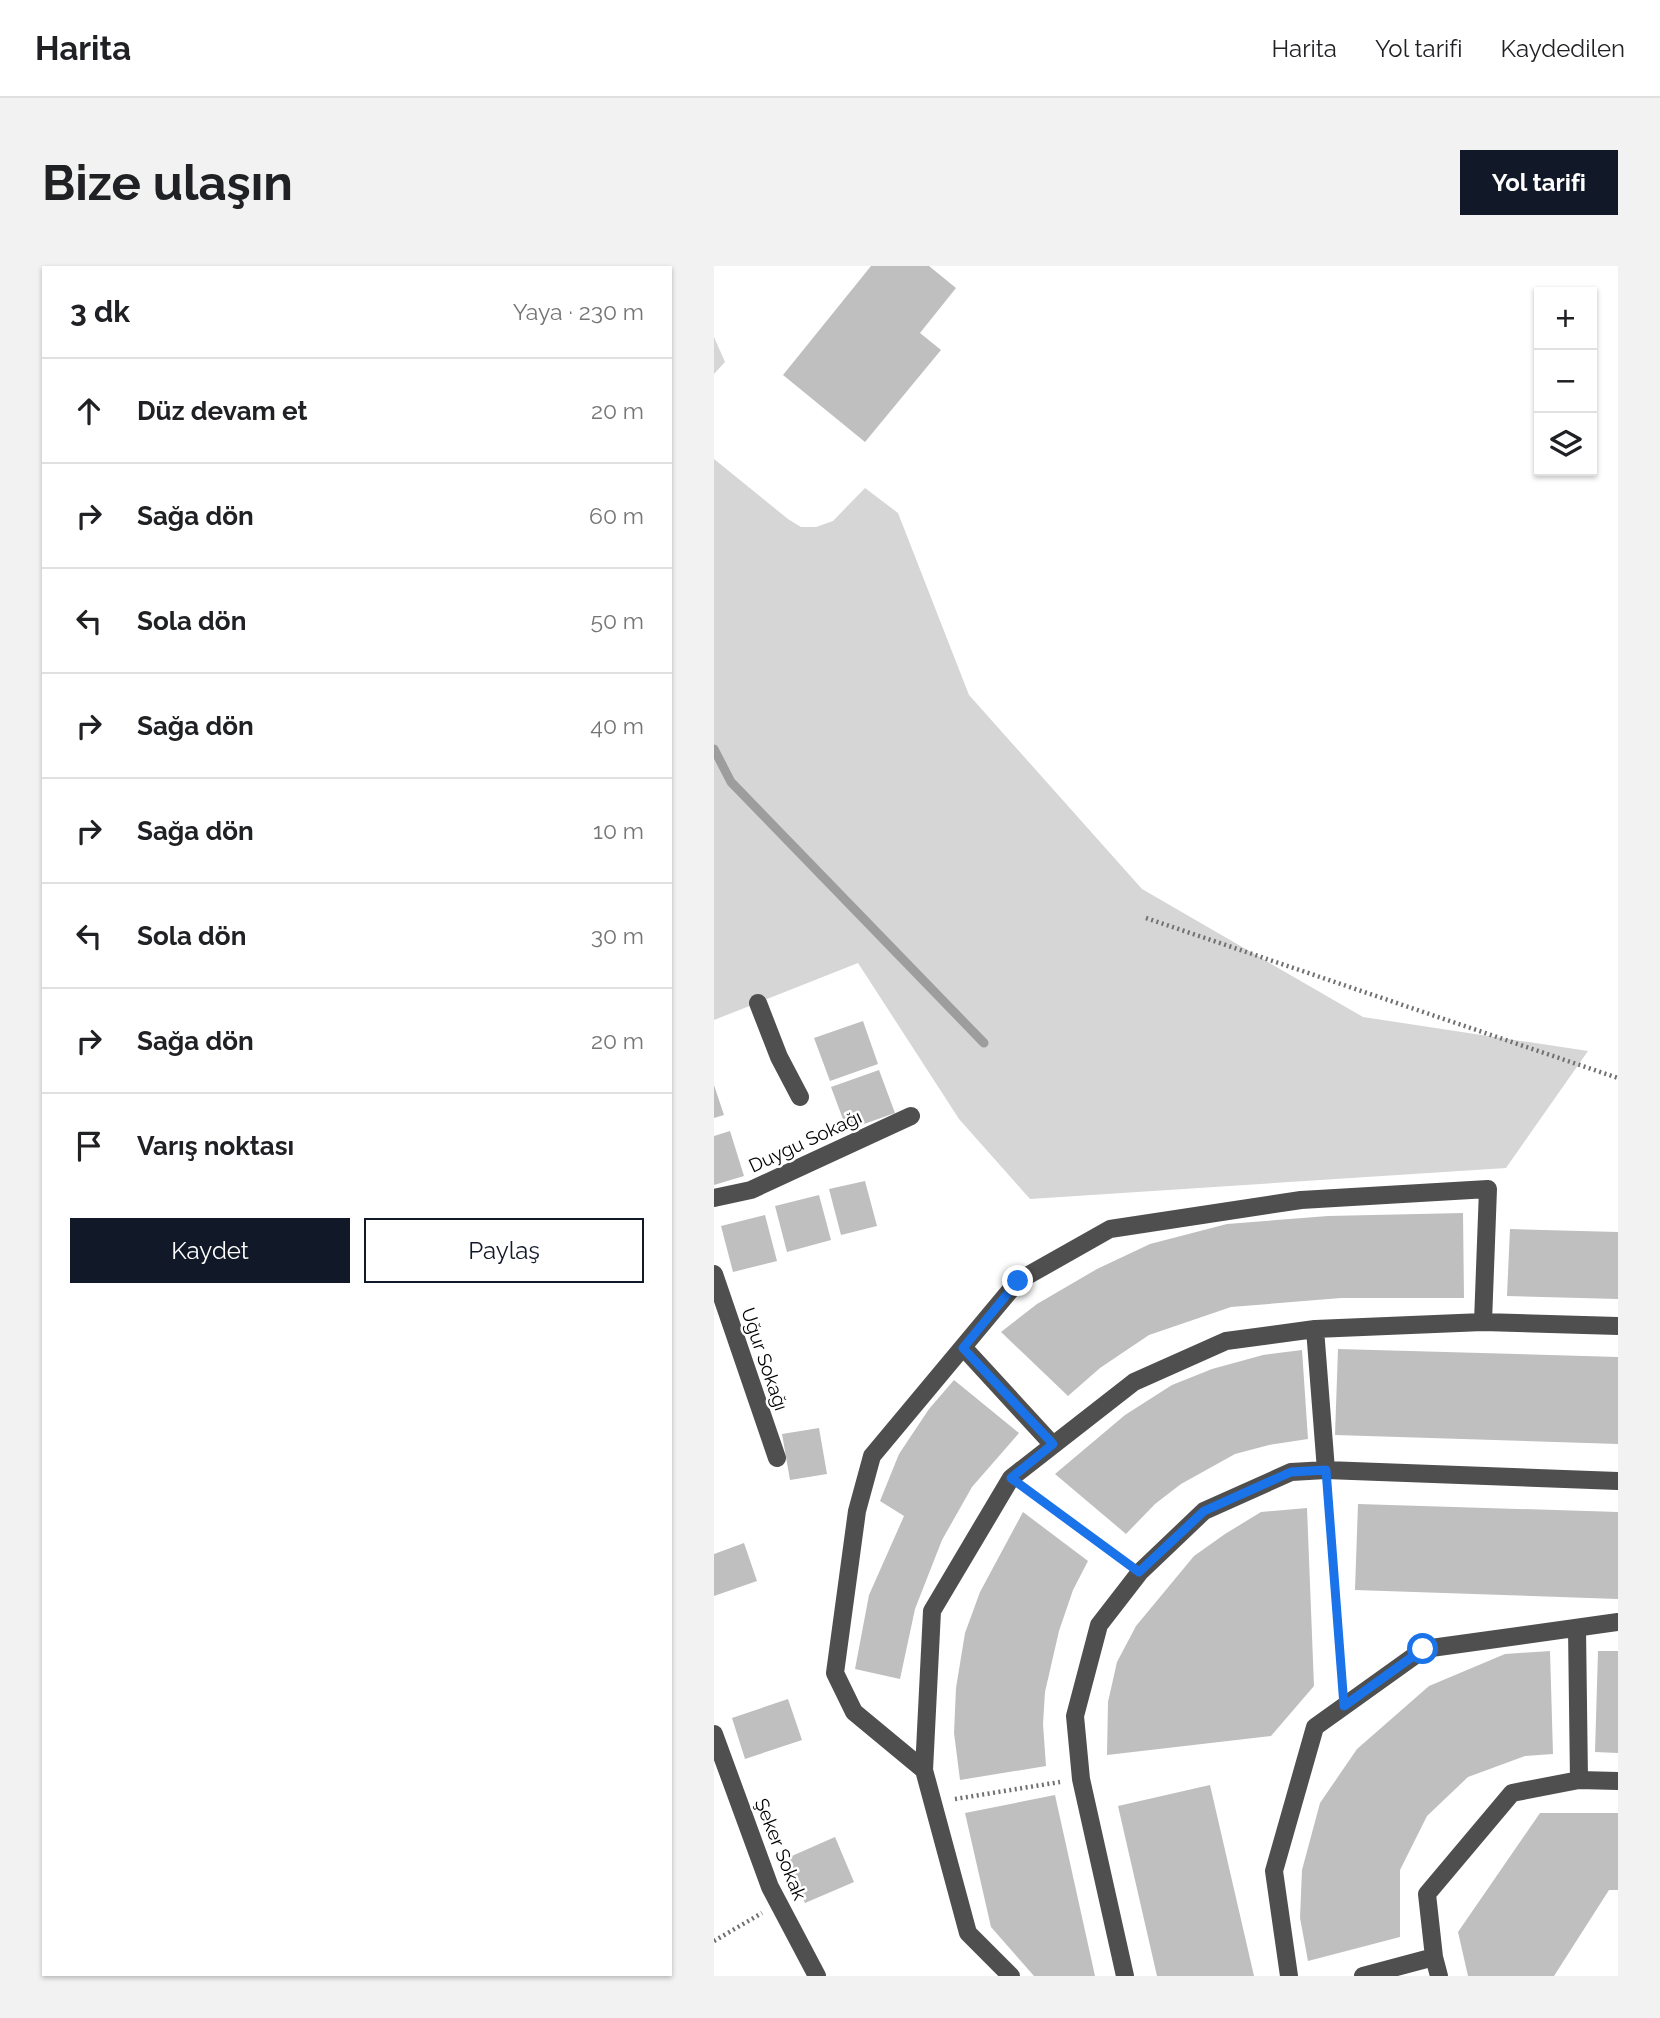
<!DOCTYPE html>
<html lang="tr">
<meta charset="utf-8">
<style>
:root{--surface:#fff;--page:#f2f2f2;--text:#202124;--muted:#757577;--line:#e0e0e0;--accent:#111827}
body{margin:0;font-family:Raleway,sans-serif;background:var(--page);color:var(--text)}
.controls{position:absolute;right:21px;top:21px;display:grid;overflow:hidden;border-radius:0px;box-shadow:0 2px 5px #0004}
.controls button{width:63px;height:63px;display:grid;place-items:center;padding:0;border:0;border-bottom:2px solid var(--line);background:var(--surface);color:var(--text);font:35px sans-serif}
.stop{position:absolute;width:21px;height:21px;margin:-16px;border:5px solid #1a73e8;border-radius:50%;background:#fff}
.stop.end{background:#1a73e8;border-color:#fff;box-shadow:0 2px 7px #0008}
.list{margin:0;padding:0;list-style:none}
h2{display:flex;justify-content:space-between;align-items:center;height:91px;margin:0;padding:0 28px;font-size:30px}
h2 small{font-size:23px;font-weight:400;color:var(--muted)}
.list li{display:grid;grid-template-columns:46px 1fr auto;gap:21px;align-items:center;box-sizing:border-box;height:105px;padding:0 28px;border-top:2px solid var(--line)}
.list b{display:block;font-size:26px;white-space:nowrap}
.list em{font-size:23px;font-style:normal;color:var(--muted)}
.actions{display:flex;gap:14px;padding:21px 28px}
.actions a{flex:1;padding:16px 0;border:2px solid var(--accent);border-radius:0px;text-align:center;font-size:24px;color:var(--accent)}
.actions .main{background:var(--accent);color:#fff}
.icon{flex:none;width:38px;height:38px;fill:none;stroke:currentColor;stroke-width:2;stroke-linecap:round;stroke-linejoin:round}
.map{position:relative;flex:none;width:904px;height:1710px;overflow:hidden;border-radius:0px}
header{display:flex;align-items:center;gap:42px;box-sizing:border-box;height:98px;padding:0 35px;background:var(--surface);border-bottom:2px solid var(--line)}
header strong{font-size:33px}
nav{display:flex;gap:38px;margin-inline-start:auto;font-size:24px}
.intro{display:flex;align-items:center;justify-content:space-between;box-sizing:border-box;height:168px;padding:0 42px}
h1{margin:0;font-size:49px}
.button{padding:18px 32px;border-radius:0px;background:var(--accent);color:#fff;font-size:24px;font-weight:700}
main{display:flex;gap:42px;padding:0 42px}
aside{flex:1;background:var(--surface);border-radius:0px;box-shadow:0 2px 5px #0004}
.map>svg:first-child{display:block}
.green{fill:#d6d6d6}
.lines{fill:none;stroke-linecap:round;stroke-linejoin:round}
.stream{stroke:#9d9d9d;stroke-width:9}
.building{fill:#bfbfbf}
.path{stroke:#717171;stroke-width:4.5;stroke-dasharray:2 3.5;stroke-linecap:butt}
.minor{stroke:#4f4f4f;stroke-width:18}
.route{stroke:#1a73e8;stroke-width:9}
.labels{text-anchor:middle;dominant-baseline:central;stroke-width:5;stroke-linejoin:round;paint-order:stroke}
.street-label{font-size:19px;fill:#000;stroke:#fff}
</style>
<header>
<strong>Harita</strong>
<nav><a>Harita</a><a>Yol tarifi</a><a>Kaydedilen</a></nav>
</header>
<div class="intro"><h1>Bize ulaşın</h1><a class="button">Yol tarifi</a></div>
<main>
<aside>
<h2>3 dk<small>Yaya · 230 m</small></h2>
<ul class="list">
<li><svg class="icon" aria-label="ahead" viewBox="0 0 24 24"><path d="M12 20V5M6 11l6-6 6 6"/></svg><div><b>Düz devam et</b></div><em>20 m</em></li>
<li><svg class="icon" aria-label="right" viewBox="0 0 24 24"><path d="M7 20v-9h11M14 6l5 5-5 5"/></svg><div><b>Sağa dön</b></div><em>60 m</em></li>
<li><svg class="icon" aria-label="left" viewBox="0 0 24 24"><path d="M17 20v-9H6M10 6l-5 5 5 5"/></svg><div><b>Sola dön</b></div><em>50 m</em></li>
<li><svg class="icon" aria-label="right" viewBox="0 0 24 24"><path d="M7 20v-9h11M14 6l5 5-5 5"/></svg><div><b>Sağa dön</b></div><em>40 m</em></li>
<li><svg class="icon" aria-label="right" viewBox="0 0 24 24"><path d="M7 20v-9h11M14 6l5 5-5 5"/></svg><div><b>Sağa dön</b></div><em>10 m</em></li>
<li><svg class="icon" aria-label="left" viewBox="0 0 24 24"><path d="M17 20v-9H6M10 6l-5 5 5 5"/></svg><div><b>Sola dön</b></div><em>30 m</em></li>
<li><svg class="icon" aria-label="right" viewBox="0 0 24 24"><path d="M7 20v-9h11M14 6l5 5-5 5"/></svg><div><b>Sağa dön</b></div><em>20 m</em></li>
<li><svg class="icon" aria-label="arrive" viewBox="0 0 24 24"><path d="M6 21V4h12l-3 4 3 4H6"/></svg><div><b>Varış noktası</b></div></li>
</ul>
<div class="actions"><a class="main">Kaydet</a><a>Paylaş</a></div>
</aside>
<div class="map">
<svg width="904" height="1710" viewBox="0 0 904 1710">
<rect width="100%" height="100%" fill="#fff"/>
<path class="green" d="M0,71L11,96L0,108Z
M0,193L74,253L87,261H102L119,255L151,222L184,247L255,429L428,623L649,751L874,785L792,902L316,933L245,853L144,697L0,754Z"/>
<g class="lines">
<path class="stream" d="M0,483L17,516L270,777"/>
</g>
<path class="building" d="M157,0H215L242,22L206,67L227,84L151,176L69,109Z
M149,755L164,798L116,815L100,772Z
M165,804L181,847L133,864L117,821Z
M0,819L10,849L0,852Z
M16,865L30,910L0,919V870Z
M151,915L163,960L127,969L115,923Z
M105,929L117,974L73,986L61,940Z
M749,947L750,1032H627L517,1041L435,1069L386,1102L354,1130L287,1066L323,1038L383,1003L436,978L513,958L614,950Z
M51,949L63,995L19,1006L7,960Z
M796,963L904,966V1033L793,1030Z
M624,1083L904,1091V1178L621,1169Z
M588,1084L594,1173L555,1179L521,1188L467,1218L441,1238L412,1268L341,1208L411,1149L458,1119L498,1103L549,1089Z
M240,1114L305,1167L258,1221L228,1274L201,1343L186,1413L141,1403L155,1329L190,1250L166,1235L185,1188L215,1143Z
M105,1162L113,1208L76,1214L68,1168Z
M644,1238L904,1246V1333L641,1324Z
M593,1242L600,1420L557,1470L393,1489L394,1436L403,1396L422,1360L480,1290L511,1268L547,1246Z
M309,1246L374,1295L359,1324L345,1365L331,1426L329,1458L332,1500L246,1514L240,1467L242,1422L251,1367L266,1326Z
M30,1277L43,1315L0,1330V1288Z
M836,1385L839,1488L811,1490L754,1511L713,1550L686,1604V1671L594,1695L586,1652L588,1604L606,1537L643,1483L715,1420L791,1388Z
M884,1385H904V1487L881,1486Z
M74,1433L88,1474L31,1493L18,1452Z
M496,1519L540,1710H443L404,1540Z
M341,1529L381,1710H320L277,1661L251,1547Z
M826,1547H904V1624H895L840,1710H754L744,1666Z
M121,1571L140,1616L91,1637L71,1593Z"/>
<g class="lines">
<path class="path" d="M432,652L904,812
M614,1224L628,1414
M316,1226L408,1293
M241,1533L346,1516
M0,1675L48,1647"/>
<path class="minor" d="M44,737L65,791L86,831
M0,932L37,924L197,850
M0,1008L63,1192
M601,1063L612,1204
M249,1081L339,1179
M863,1362L865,1514
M0,1468L56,1621L103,1710
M210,1504L140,1446L121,1407L143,1245L158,1190L304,1015L396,963L587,934L774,923L769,1056
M297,1710L254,1667L210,1504L218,1345L297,1212L420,1116L512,1075L601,1063L769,1056L904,1060
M411,1710L367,1513L361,1450L385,1359L426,1306L490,1245L577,1206L612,1204L904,1215
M575,1710L560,1605L601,1461L710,1383L904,1356
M649,1710L720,1691
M725,1710L720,1691L713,1628L798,1527L865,1514L904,1515"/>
</g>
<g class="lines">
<path class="route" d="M304,1015L249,1082L339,1178L297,1212L425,1306L490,1245L577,1206L612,1204L630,1440L709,1383"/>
</g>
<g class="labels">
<g class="street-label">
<text transform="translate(91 875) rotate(-25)">Duygu Sokağı</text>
<text transform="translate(51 1093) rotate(71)">Uğur Sokağı</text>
<text transform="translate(67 1583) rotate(68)">Şeker Sokak</text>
</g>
</g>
</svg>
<div class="controls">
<button>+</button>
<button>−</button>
<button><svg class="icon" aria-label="layers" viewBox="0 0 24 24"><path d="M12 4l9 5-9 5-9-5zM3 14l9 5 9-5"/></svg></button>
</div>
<div class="stop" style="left:709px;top:1383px"></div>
<div class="stop end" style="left:304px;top:1015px"></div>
</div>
</main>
